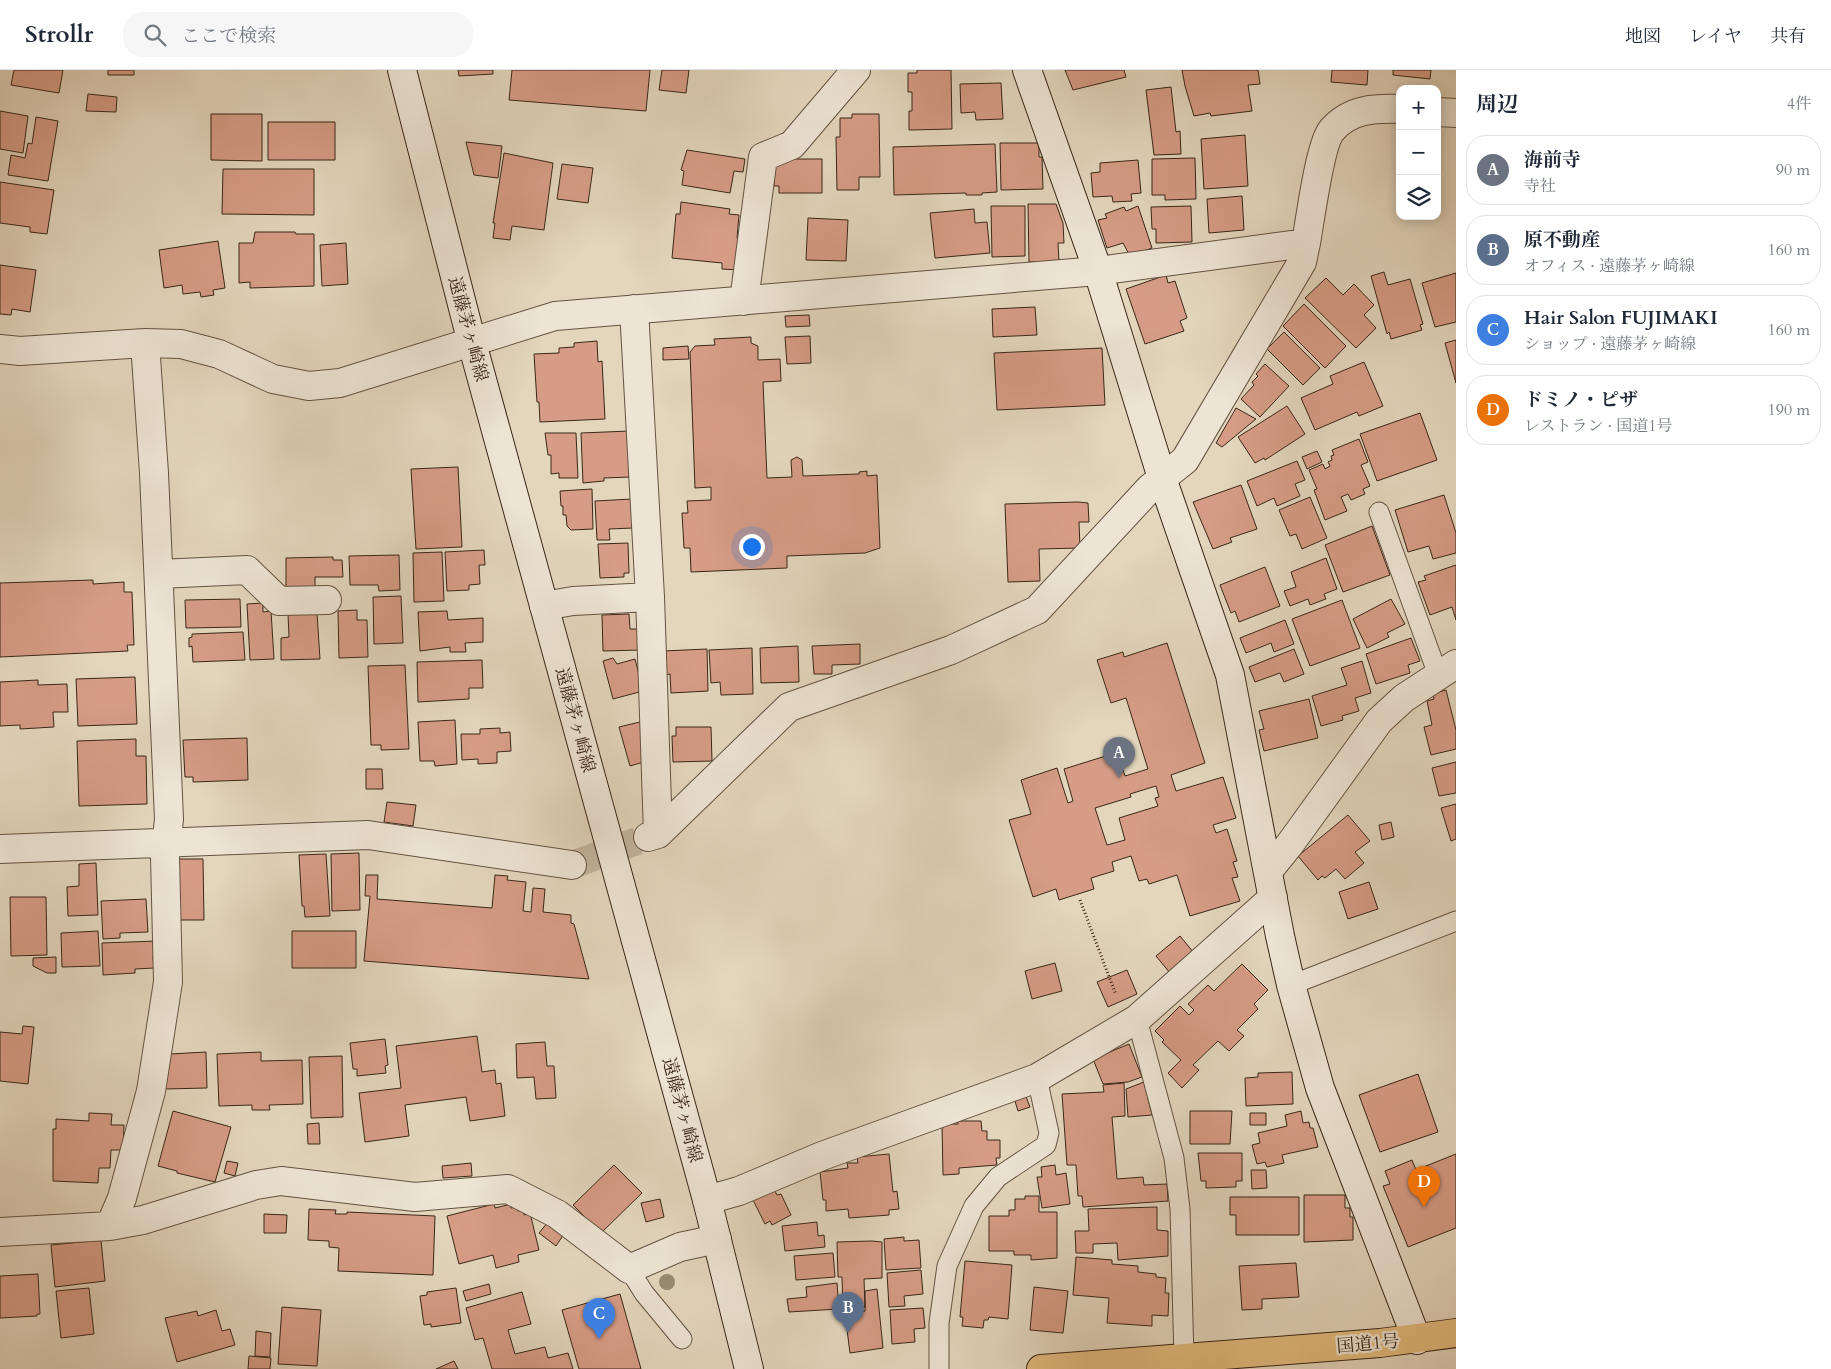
<!DOCTYPE html>
<html lang="ja">
<meta charset="utf-8">
<style>
:root{--surface:#fff;--page:#f6f6f7;--text:#1f2937;--muted:#747a83;--line:#e0e1e3;--accent:#0f766e}
body{margin:0;font-family:Cardo,"Noto Serif JP",serif;background:var(--page);color:var(--text)}
.controls{position:absolute;right:15px;top:15px;display:grid;overflow:hidden;border-radius:10px;box-shadow:0 2px 12px #0003}
.controls button{width:45px;height:45px;display:grid;place-items:center;padding:0;border:0;border-bottom:1px solid var(--line);background:var(--surface);color:var(--text);font:25px sans-serif}
.you{position:absolute;left:751px;top:476px;width:18px;height:18px;margin:-12px;border:4px solid #fff;border-radius:50%;background:#1a73e8;box-shadow:0 0 0 8px #1a73e833}
.badge{display:grid;place-items:center;width:32px;height:32px;border-radius:50%;background:var(--accent);color:#fff;font-size:16px;font-weight:700}
.pin{position:absolute;translate:-50% -41px;filter:drop-shadow(0 1px 2px #0008)}
.pin::after{content:'';position:absolute;top:26px;width:18px;height:15px;background:inherit;clip-path:polygon(0 0,100% 0,50% 100%)}
.list{margin:0;padding:0;list-style:none}
h2{display:flex;justify-content:space-between;align-items:center;height:65px;margin:0;padding:0 20px;font-size:21px}
h2 small{font-size:16px;font-weight:400;color:var(--muted)}
.list li{display:grid;grid-template-columns:32px 1fr auto;gap:15px;align-items:center;box-sizing:border-box;height:70px;margin:0 10px 10px;padding:0 10px;border:1px solid var(--line);border-radius:20px}
.list b{display:block;font-size:19px;white-space:nowrap}
.list p{margin:0;font-size:16px;white-space:nowrap;color:var(--muted)}
.list em{font-size:16px;font-style:normal;color:var(--muted)}
.icon{flex:none;width:28px;height:28px;fill:none;stroke:currentColor;stroke-width:2;stroke-linecap:round;stroke-linejoin:round}
.map{position:relative;flex:none;width:1456px;height:1299px;overflow:hidden}
header{display:flex;align-items:center;gap:30px;box-sizing:border-box;height:70px;padding:0 25px;background:var(--surface);border-bottom:1px solid var(--line)}
header strong{font-size:24px}
nav{display:flex;gap:28px;margin-inline-start:auto;font-size:18px}
.search{width:350px;height:45px;background:var(--page);display:flex;align-items:center;gap:12px;box-sizing:border-box;padding:0 18px;border-radius:20px;color:var(--muted);font-size:19px}
main{display:flex}
aside{flex:1;background:var(--surface)}
.map>svg:first-child{display:block}
.building{fill:#d69c86;stroke:#3a2718;fill-rule:evenodd}
.lines{fill:none;stroke-linecap:round;stroke-linejoin:round}
.street-tunnel{stroke:#c1b39c;stroke-width:28;stroke-dasharray:28 14;stroke-linecap:butt}
.lane-casing{stroke:#645341;stroke-width:21}
.street-casing{stroke:#645341;stroke-width:30}
.secondary-casing{stroke:#3a2718;stroke-width:30}
.highway-casing{stroke:#3a2718;stroke-width:30}
.path{stroke:#3a2718;stroke-width:3;stroke-dasharray:1 2.5;stroke-linecap:butt}
.lane{stroke:#ede4d4;stroke-width:19}
.street{stroke:#ede4d4;stroke-width:28}
.secondary{stroke:#ede4d4;stroke-width:28}
.highway{stroke:#e2bb7e;stroke-width:28}
.tree{fill:#968b73}
.labels{text-anchor:middle;dominant-baseline:central;stroke-width:4.5;stroke-linejoin:round;paint-order:stroke}
.street-label{font-size:18px;fill:#3a2718;stroke:#ede4d4}
</style>
<header>
<strong>Strollr</strong>
<div class="search"><svg class="icon" aria-label="search" viewBox="0 0 24 24"><circle cx="10" cy="10" r="6"/><path d="M15 15l6 6"/></svg>ここで検索</div>
<nav><a>地図</a><a>レイヤ</a><a>共有</a></nav>
</header>
<main>
<div class="map">
<svg width="1456" height="1299" viewBox="0 0 1456 1299">
<rect width="100%" height="100%" fill="#e3d6bd"/>
<filter id="stains"><feTurbulence type="fractalNoise" baseFrequency=".004" numOctaves="4"/><feColorMatrix values="0 0 0 0 .2 0 0 0 0 .09 0 0 0 0 .02 0 0 0 .5 -.17"/></filter>
<radialGradient id="worn" r=".72"><stop offset=".6" stop-color="#630" stop-opacity="0"/><stop offset="1" stop-color="#630" stop-opacity=".3"/></radialGradient>
<path class="building" d="M14,0H63L59,23L11,15Z
M108,0H134V5H108Z
M458,0H493V4L459,6Z
M512,0H650L646,41L509,30Z
M662,0H689L686,23L659,20Z
M917,0H951L952,59L909,60V41H912V22H908V3H917Z
M1065,0H1124L1126,7L1073,20Z
M1182,0H1258L1260,14L1248,15L1252,41L1211,46L1210,43L1194,46L1185,16Z
M1332,0H1368L1367,15L1331,12Z
M1393,0H1431L1430,9L1393,5Z
M1001,13L1003,49L976,50L975,42L961,43L960,14Z
M1171,17L1176,62L1180,61L1181,84L1154,85L1146,20Z
M88,24L117,27L116,42L86,41Z
M0,41L28,46L23,83L0,79Z
M211,44H262V91L211,90Z
M852,44H879L880,107H859V120H837L836,67H840V48H852Z
M36,47L58,51L48,111L8,105L11,85L25,88L28,73L32,74Z
M268,52H335V90H268Z
M1245,65L1248,116L1204,119L1201,69Z
M466,72L502,76L498,108L474,105Z
M1000,73H1039V87H1042L1043,119L1001,120Z
M995,74L997,122L982,123V125H966V123L894,125L893,77Z
M687,80L745,89L743,102L734,101L730,123L682,115L684,101L681,100Z
M504,83L553,93L544,160L512,156L510,170L493,168L495,153H493Z
M1195,88L1196,129L1165,130V125H1152V89Z
M778,89H822V123H779V116H774V94Z
M1138,90L1141,123L1131,124L1132,131L1113,132L1112,126L1093,127L1091,103L1100,102V93Z
M562,94L593,98L588,133L557,129Z
M223,99H314V145L222,144Z
M0,112L54,120L47,164L30,162V157L0,153Z
M1242,126L1244,160L1209,163L1207,129Z
M681,132L730,139L729,144L739,145L737,168L742,169L739,200L722,199V193L672,188L676,144H680Z
M1028,134H1056L1063,153L1064,173H1058L1059,192H1029Z
M991,136H1025V186L992,187Z
M1138,136L1152,178L1130,186L1123,173L1107,178L1098,150L1107,148L1105,144L1124,137L1126,141Z
M1191,136L1192,172L1156,173V159H1152L1151,137Z
M974,139L975,153L987,152L990,183L935,188L930,143Z
M808,148L848,150L846,191L806,190Z
M255,162H295L296,164H314V216L250,218V212L239,213V173H253Z
M218,171L225,218L213,220L214,225L201,227L200,222L183,224L182,215L164,218L159,180Z
M346,173L348,214L322,216L320,175Z
M0,195L36,200L30,242L12,239L11,245L0,244Z
M1384,202L1388,215L1410,209L1423,254L1420,255L1422,260L1391,269L1389,262L1387,264L1371,206Z
M1456,203V252L1435,257L1422,213Z
M1166,205L1168,213L1175,211L1187,248L1180,251L1184,261L1145,274L1126,219Z
M1326,208L1343,225L1354,214L1374,235L1364,245L1376,258L1356,278L1305,228Z
M1304,234L1346,276L1325,298L1283,256Z
M1035,237L1037,265L993,267L992,239Z
M809,245L810,256L786,257L785,246Z
M1284,262L1320,298L1303,315L1267,279Z
M810,266L811,293L787,294L785,267Z
M751,267V273L758,276V290L780,289L781,311L763,312L767,408L792,407L791,390L797,387L802,390L803,406L859,404V402L867,401V406L877,405L880,478L865,483L787,486V498L691,502L690,478H684L682,443H688L687,431L711,430V417L695,418L690,282L695,276L715,275L714,269Z
M1456,270V313L1445,273Z
M597,271L598,292L602,291L605,349L540,352L539,332H537L534,284L559,283V278L574,277V273Z
M688,276L689,289L663,290V278Z
M1102,278L1105,335L997,340L994,283Z
M1364,292L1383,336L1359,346L1357,342L1315,360L1301,328L1333,314L1330,306Z
M1265,294L1289,316L1260,347L1241,329L1254,315L1252,312L1258,306L1256,304Z
M1287,336L1305,364L1265,390L1264,388L1255,393L1238,367Z
M1236,338L1256,349L1222,377L1216,373Z
M1420,343L1437,390L1377,411L1360,364Z
M629,361L630,407L604,408V411L583,413L581,363Z
M545,363H576L578,408H559V403L551,404V385H548Z
M1359,369L1368,392L1361,395L1370,416L1363,419L1365,424L1351,430L1348,424L1341,427L1347,441L1325,450L1314,420L1317,419L1309,400L1323,394L1325,399L1330,396L1328,392L1332,390L1331,386L1334,385L1332,380Z
M1317,381L1322,392L1307,399L1302,387Z
M1297,391L1305,410L1295,414L1300,426L1277,436L1274,428L1257,436L1247,411Z
M458,397L462,477L416,479L411,399Z
M1241,415L1257,459L1230,468L1232,472L1213,479L1193,432Z
M592,419L593,459L571,460L567,456L566,445H563V436H561L560,421Z
M1444,425L1456,463V483L1433,489L1429,476L1408,482L1395,440Z
M1310,427L1327,468L1302,479L1296,464L1290,466L1279,440Z
M632,429L633,458L609,459L610,470H597L595,431Z
M1078,432L1088,433L1089,452H1079L1080,478L1039,479L1040,511L1008,512L1005,434Z
M1372,456L1390,505L1343,522L1325,475Z
M628,473L629,503H624V507L600,508L598,474Z
M484,480L485,495H479L480,514L469,515V520L447,521L445,482Z
M442,482L444,531L414,532L413,483Z
M399,485L400,520L379,521L378,515H350L349,486Z
M333,487V490H342L343,507H315V517H286V488Z
M1326,488L1337,519L1324,524L1326,529L1310,535L1308,529L1290,536L1284,521L1296,517L1291,502Z
M1456,495V550L1452,537L1430,545L1418,512L1426,510L1424,506Z
M1265,497L1280,536L1239,552L1235,541L1231,543L1220,515Z
M93,510V514L124,512V522H132L134,575H127L128,581L0,587V513Z
M401,526L403,573L374,574L373,527Z
M240,529L241,557L186,558L185,530Z
M1391,529L1405,554L1387,563L1389,567L1367,578L1353,549Z
M1342,530L1360,578L1310,596L1292,549Z
M263,533V542L271,541L274,589L250,590L247,534Z
M357,540V550H367L368,587L339,588L338,541Z
M447,541L448,550L483,548V572L465,573L466,582H450V577L420,581L418,542Z
M317,543L320,589L281,590V568L289,567L288,544Z
M629,544L630,559H641V580L603,581L602,545Z
M1285,550L1294,574L1274,582L1271,573L1246,583L1240,568Z
M243,562L245,590L193,592L192,576L189,577V568L192,567V564Z
M1411,568L1420,591L1408,595L1410,603L1376,614L1366,584Z
M1167,573L1205,693L1171,705L1176,721L1223,707L1236,748L1213,755L1216,763L1227,759L1237,791L1233,792L1238,807L1232,808L1240,831L1190,846L1177,805L1149,814L1147,809L1139,811L1131,786L1112,792L1114,801L1091,808L1094,819L1059,830L1056,819L1033,827L1009,750L1031,744L1021,710L1057,698L1068,733L1073,731L1064,699L1109,685L1111,691L1119,688L1125,706L1148,699L1126,628L1111,633L1097,590L1123,582L1124,587ZM1156,716L1159,727L1155,728L1158,736L1119,748L1125,770L1107,775L1095,738L1131,727L1130,724Z
M860,574V594L832,595V604H814L812,576Z
M798,576L799,612L761,613L760,578Z
M752,578L753,624L721,625L720,612L711,613L709,580Z
M707,579L708,621L671,623L670,604L664,605L663,581Z
M1294,579L1304,604L1284,612L1280,603L1255,612L1249,597Z
M613,588L617,594L635,589L643,621L613,629L603,591Z
M482,590L483,618H469V629L418,632L417,592Z
M1362,591L1371,623L1355,628L1359,641L1342,646L1343,650L1321,656L1312,626L1347,615L1341,598Z
M405,595L409,679L381,680V675H371L368,596Z
M135,607L137,654L78,656L76,609Z
M38,610V615L67,614L68,642H53L54,657L20,659V655L0,656V612Z
M1446,620L1456,660V679L1431,685L1424,657L1432,655L1427,631L1434,629L1433,624Z
M1309,629L1318,668L1264,681L1259,660L1264,659L1259,641Z
M455,650L457,694L435,696L434,691H420L418,652Z
M644,651L647,691L630,696L619,657Z
M676,657H711L712,691L673,692L672,666H676Z
M500,658V663L510,662L511,681L497,682V693L478,694V689L462,690L461,664H480V659Z
M247,668L248,710L193,712V707H185L183,670Z
M136,669V686H146L147,734L79,736L77,671Z
M1456,692V723L1439,726L1432,698Z
M366,699H382L383,719H366Z
M387,732L416,735L413,756L384,752Z
M1456,734V769L1451,771L1441,738Z
M1348,745L1370,771L1355,782L1364,793L1345,809L1336,799L1325,808L1322,806L1318,810L1298,786Z
M1391,752L1394,767L1382,770L1379,755Z
M359,783L360,840L332,841L331,784Z
M326,784L330,846L305,847L304,836H302L299,785Z
M179,789H203L204,850H180Z
M96,793L98,845L68,846L67,817L79,816V794Z
M366,805H378L377,829L492,838L495,805L508,806L507,810L526,812L523,841L531,842L533,818L545,819L543,842L571,845V853L574,854L589,909L364,891L370,826H365Z
M1369,812L1378,839L1348,849L1339,822Z
M10,827H46L47,885L11,886Z
M146,829L148,862L120,863V868L103,869L101,831Z
M98,861L100,896L62,897L61,863Z
M292,861H356V898H292Z
M1180,866L1194,883L1170,903L1156,886Z
M157,871L158,885L153,886L154,898L135,899V903L103,905L102,873Z
M56,887V903H47L33,896V888Z
M1055,893L1062,921L1032,929L1025,901Z
M1242,894L1268,920L1254,934L1258,939L1237,960L1244,966L1229,981L1218,971L1193,995L1199,1000L1182,1018L1168,1003L1181,990L1162,972L1164,970L1155,961L1180,936L1189,945L1194,940L1188,934L1208,915L1214,921Z
M1127,900L1137,924L1108,937L1097,912Z
M23,956L34,957L28,1014L0,1011V962L22,964Z
M477,966L482,1002L495,1000L496,1014L501,1013L505,1046L470,1051L466,1027L405,1035L409,1066L365,1072L359,1023L401,1018L396,976Z
M385,969L388,995L385,996L386,1003L357,1006V999H353L350,973Z
M545,972L547,996H554L556,1028L536,1029L534,1007L517,1008L516,974Z
M1129,974L1142,1007L1128,1012L1103,1014L1093,989Z
M206,982L207,1018L165,1019L170,984Z
M261,982V991L302,990L303,1034L269,1035L270,1040H252V1035L219,1036L217,984Z
M342,986L343,1047L311,1048L309,987Z
M1292,1002L1293,1034L1246,1036L1245,1008L1258,1007V1003Z
M1418,1004L1438,1062L1380,1082L1359,1025Z
M1144,1012L1152,1045L1128,1047L1126,1019Z
M1124,1013L1125,1046L1112,1047L1117,1109L1143,1107L1144,1115L1167,1114L1168,1131L1083,1137L1082,1126H1078L1076,1095H1067L1062,1024L1104,1022L1103,1015Z
M1025,1024L1030,1037L1018,1041L1014,1028Z
M173,1041L231,1057L215,1112L177,1103V1101L158,1096Z
M1190,1041H1232L1230,1074H1190Z
M1301,1041L1303,1053L1309,1052L1310,1058H1313L1318,1077L1282,1085L1284,1093L1267,1097L1265,1092L1257,1094L1252,1075L1260,1073L1258,1063L1287,1056L1285,1045Z
M89,1043L112,1044L111,1055H124L123,1080H111L110,1098H99L98,1113L53,1111V1059H56V1049L89,1051Z
M1250,1043H1266V1055H1250Z
M958,1051H981L982,1061H987V1070H1000V1088H996L997,1095L959,1098V1104L943,1105L942,1054H958Z
M319,1053L320,1074H308L307,1054Z
M1198,1083H1242V1111H1236V1117L1206,1118V1111H1201Z
M889,1084L893,1122L897,1121L899,1139L889,1140V1145L849,1148L848,1139L826,1141V1130H823L820,1102L848,1098L847,1093H858L857,1087Z
M1456,1084V1158L1408,1177L1383,1116L1390,1114L1385,1101L1412,1090L1416,1100Z
M227,1091L238,1093L235,1106L224,1103Z
M471,1093L472,1106L443,1108L442,1096Z
M614,1095L642,1123L601,1163L573,1135Z
M1055,1095L1056,1105L1066,1103L1070,1134L1042,1138L1037,1107H1042L1041,1097Z
M1251,1100H1266L1267,1118L1252,1119Z
M773,1117L777,1125L781,1124L791,1145L772,1155L770,1151L765,1154L752,1128Z
M1304,1125H1345V1138H1350V1147H1353V1170L1304,1172Z
M1025,1126H1039V1142H1057V1188L1031,1190V1185H1014V1181H989V1146H1009V1140H1015V1129H1025Z
M1230,1127H1299V1165H1236V1145H1230Z
M660,1129L664,1147L646,1152L641,1133Z
M494,1134L495,1138L511,1134V1138L517,1137L518,1141L523,1140L524,1145L530,1143L539,1180L518,1185L519,1192L496,1198L493,1185L459,1194L447,1146Z
M1157,1137V1160L1168,1161V1186L1118,1190L1117,1173L1093,1174V1183H1076L1075,1161H1089L1088,1139Z
M309,1139L336,1140L335,1144H347V1142L435,1146L433,1205L338,1201L339,1178L329,1177V1171L308,1170Z
M264,1144L287,1145L286,1163H264Z
M548,1152L564,1164L556,1176L539,1163Z
M817,1152L818,1166L824,1165L825,1177L785,1181L782,1156Z
M904,1167V1171L919,1170L921,1198L886,1200L884,1169Z
M101,1170L105,1211L55,1217L51,1175Z
M872,1171L882,1172V1208L864,1209L865,1237L843,1238L842,1207H838L837,1172Z
M833,1183L835,1207L796,1210L794,1186Z
M1076,1187L1112,1190V1194L1138,1196V1202L1156,1204V1207L1166,1208L1165,1223H1169L1168,1246L1152,1245V1256L1107,1253L1109,1228L1073,1225Z
M965,1191L1012,1195L1008,1249L989,1247L988,1250H984L983,1258L962,1256L963,1247H960Z
M1296,1193L1299,1227L1262,1229V1239L1242,1240L1239,1196Z
M921,1200L923,1224L904,1226L905,1236L889,1237L887,1203Z
M38,1204L40,1244H37V1246L0,1248V1206Z
M837,1213L839,1239L789,1242L787,1229L807,1227L806,1217Z
M489,1214L491,1224L466,1231L463,1221Z
M1034,1217L1068,1221L1063,1263L1030,1260Z
M89,1218L94,1264L61,1268L56,1221Z
M456,1218L461,1253L431,1257V1254L424,1255L420,1226L427,1225V1222Z
M877,1219L883,1278L850,1283L845,1244L865,1241V1221Z
M522,1222L531,1254L508,1260L515,1284L545,1277L548,1288L568,1283L573,1299H492L483,1268L475,1270L466,1238Z
M620,1224L641,1299H579L562,1240Z
M282,1237L321,1240L317,1296L278,1294Z
M923,1238L925,1258L914,1259L915,1272L892,1274L890,1240Z
M216,1240L222,1261L230,1259L235,1275L177,1292L165,1248L197,1241L198,1246Z
M256,1261L271,1263L270,1287L255,1286Z
M249,1286L271,1288L270,1299H248Z
M454,1291L458,1299H436Z"/>
<g class="lines">
<path class="street-tunnel" d="M572,795L648,767"/>
<g class="lane-casing">
<path id="lane" d="M1379,442L1438,605
M1291,915L1456,851
M1137,949L1174,1088L1180,1139L1184,1289
M629,1199L644,1223L682,1269
M939,1299V1253L947,1196L974,1136L998,1107L1046,1075L1049,1063L1037,1008"/>
</g>
<g class="street-casing">
<path id="street" d="M1437,42L1456,43
M744,231L763,87L792,75L856,0
M634,239L650,527L658,764
M0,279L20,281L145,273L181,274L219,284L273,309L309,316L340,313L555,246L1098,201L1306,173C1310,151 1320,73 1332,60C1350,39 1375,38 1400,39
M159,504L247,500L279,531L327,530
M544,536L573,531L650,527
M648,767L658,764L789,637L951,580L1037,540L1150,418L1185,390L1302,192L1306,173
M0,779L368,765L572,795
M1269,800L1290,774L1379,651L1404,628L1456,594
M707,1130L739,1121L822,1086L1037,1008L1137,949L1273,828
M110,1156L122,1128L151,1021L168,912L165,787L169,749L154,403L145,273
M0,1162L110,1156L143,1150L256,1115L281,1111L415,1127L508,1119L557,1144L629,1199L680,1177L717,1169"/>
</g>
<g class="secondary-casing">
<path id="secondary" d="M402,0L472,273L707,1130L749,1299
M1027,0L1098,201L1162,408L1230,605L1280,866L1291,915L1320,1018L1417,1270"/>
</g>
<g class="highway-casing">
<path id="highway" d="M1041,1299L1380,1273L1456,1263"/>
</g>
<path class="path" d="M1080,830L1116,925"/>
<use href="#lane" class="lane"/>
<use href="#street" class="street"/>
<use href="#secondary" class="secondary"/>
<use href="#highway" class="highway"/>
</g>
<circle class="tree" cx="667" cy="1212" r="8"/>
<g class="labels">
<g class="street-label">
<text transform="translate(468 259) rotate(75)">遠藤茅ヶ崎線</text>
<text transform="translate(575 650) rotate(75)">遠藤茅ヶ崎線</text>
<text transform="translate(682 1040) rotate(75)">遠藤茅ヶ崎線</text>
<text transform="translate(1368 1274) rotate(-5)">国道1号</text>
</g>
</g>
<rect width="100%" height="100%" filter="url(#stains)"/>
<rect width="100%" height="100%" fill="url(#worn)"/>
</svg>
<div class="controls">
<button>+</button>
<button>−</button>
<button><svg class="icon" aria-label="layers" viewBox="0 0 24 24"><path d="M12 4l9 5-9 5-9-5zM3 14l9 5 9-5"/></svg></button>
</div>
<div class="you"></div>
<div class="pin badge" style="left:1119px;top:708px;background:#6b7280">A</div>
<div class="pin badge" style="left:848px;top:1263px;background:#5c6f8a">B</div>
<div class="pin badge" style="left:599px;top:1269px;background:#3f7fe0">C</div>
<div class="pin badge" style="left:1424px;top:1137px;background:#e8710a">D</div>
</div>
<aside>
<h2>周辺<small>4件</small></h2>
<ul class="list">
<li><span class="badge" style="background:#6b7280">A</span><div><b>海前寺</b><p>寺社</p></div><em>90 m</em></li>
<li><span class="badge" style="background:#5c6f8a">B</span><div><b>原不動産</b><p>オフィス · 遠藤茅ヶ崎線</p></div><em>160 m</em></li>
<li><span class="badge" style="background:#3f7fe0">C</span><div><b>Hair Salon FUJIMAKI</b><p>ショップ · 遠藤茅ヶ崎線</p></div><em>160 m</em></li>
<li><span class="badge" style="background:#e8710a">D</span><div><b>ドミノ・ピザ</b><p>レストラン · 国道1号</p></div><em>190 m</em></li>
</ul>
</aside>
</main>
